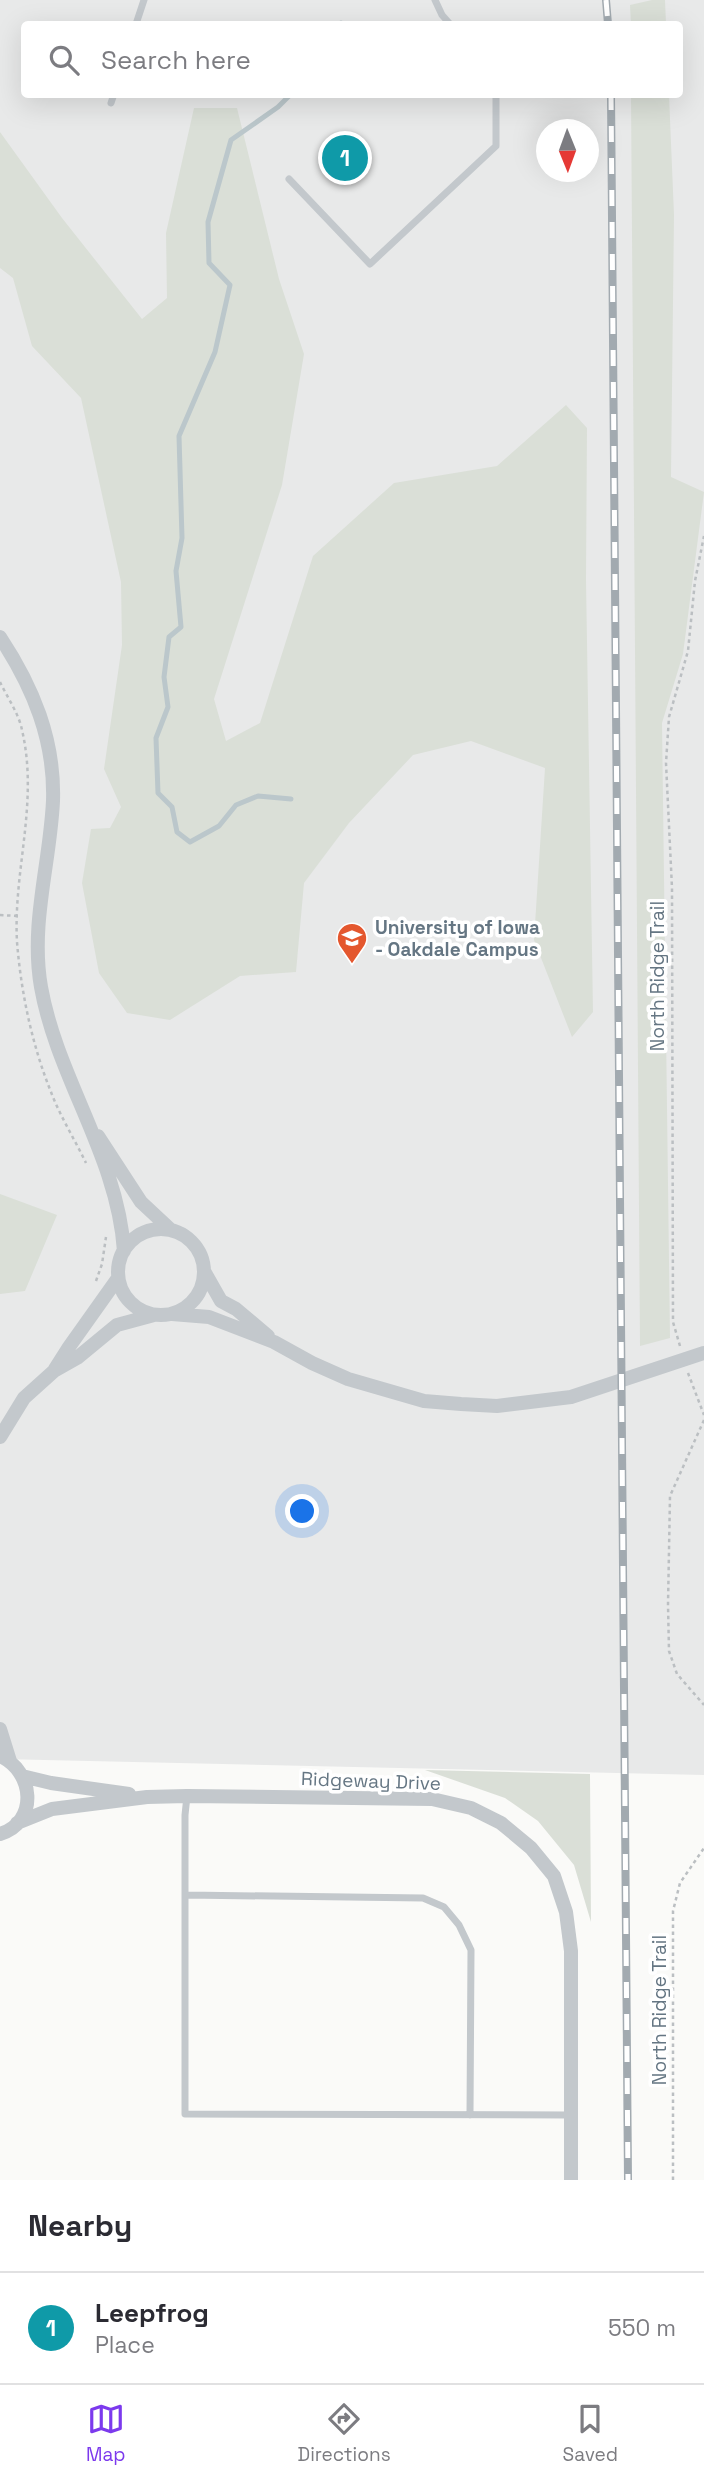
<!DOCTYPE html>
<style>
:root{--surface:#fff;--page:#f7f7f7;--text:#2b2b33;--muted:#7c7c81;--line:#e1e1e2;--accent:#7c3aed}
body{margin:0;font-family:"Space Grotesk",sans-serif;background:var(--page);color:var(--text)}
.compass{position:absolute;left:536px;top:119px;width:63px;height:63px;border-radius:50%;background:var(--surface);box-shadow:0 7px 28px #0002;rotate:179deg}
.you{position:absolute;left:303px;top:1512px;width:24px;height:24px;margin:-18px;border:5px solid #fff;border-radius:50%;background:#1a73e8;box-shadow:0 0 0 10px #1a73e833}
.badge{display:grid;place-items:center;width:46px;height:46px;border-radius:50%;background:var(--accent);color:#fff;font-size:23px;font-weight:700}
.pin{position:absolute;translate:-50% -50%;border:4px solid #fff;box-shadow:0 2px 7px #0006}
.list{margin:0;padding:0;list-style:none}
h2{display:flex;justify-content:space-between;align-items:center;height:91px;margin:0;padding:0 28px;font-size:30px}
h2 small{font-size:23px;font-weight:400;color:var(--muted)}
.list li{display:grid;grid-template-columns:46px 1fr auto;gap:21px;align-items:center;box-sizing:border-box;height:112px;padding:0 28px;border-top:2px solid var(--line)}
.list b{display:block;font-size:26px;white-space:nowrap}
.list p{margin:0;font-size:23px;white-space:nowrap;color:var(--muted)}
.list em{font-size:23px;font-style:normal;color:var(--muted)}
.icon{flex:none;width:38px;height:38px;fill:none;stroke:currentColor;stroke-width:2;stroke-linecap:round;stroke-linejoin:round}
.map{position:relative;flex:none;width:704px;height:2180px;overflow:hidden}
.search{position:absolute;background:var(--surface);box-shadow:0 7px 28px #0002;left:21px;right:21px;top:21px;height:77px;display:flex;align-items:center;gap:18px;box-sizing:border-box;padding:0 24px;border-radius:7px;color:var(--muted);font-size:26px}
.sheet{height:203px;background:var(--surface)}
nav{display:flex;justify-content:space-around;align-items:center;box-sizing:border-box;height:98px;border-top:2px solid var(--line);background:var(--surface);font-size:19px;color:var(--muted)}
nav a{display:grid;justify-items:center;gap:4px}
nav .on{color:var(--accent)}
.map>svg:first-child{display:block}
.built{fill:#e8e9e9;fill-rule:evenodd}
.green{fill:#dadfd7}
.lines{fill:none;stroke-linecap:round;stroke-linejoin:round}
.stream{stroke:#bbc7cb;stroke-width:5}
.path{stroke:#bbbfc2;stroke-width:2.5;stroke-dasharray:3.5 3.5;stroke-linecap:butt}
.lane{stroke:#c3c8cc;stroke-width:7}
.street{stroke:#c3c8cc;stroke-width:14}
.rail-casing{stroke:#a2aab0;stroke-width:8}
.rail{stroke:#fff;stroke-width:5;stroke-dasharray:16;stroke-linecap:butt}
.labels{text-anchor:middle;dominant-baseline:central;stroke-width:7;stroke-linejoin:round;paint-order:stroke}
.poi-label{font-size:19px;font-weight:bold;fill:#657683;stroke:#fff;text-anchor:start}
.street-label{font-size:19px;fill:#657683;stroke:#fff}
</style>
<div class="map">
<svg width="704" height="2180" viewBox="0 0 704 2180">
<rect width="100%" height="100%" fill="#fafaf8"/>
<path class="built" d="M0,0H704V1775L0,1759ZM24,24H680V94H24ZM546,130H588V172H546Z"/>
<path class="green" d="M652,0H665L666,24H631L630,5Z
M631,95H669L674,215L671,477L704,492L683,654L662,723L670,1338L640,1346Z
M194,108H237L279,279L304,354L282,485L214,699L226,741L260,723L313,556L394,483L497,466L566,405L587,428L586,580L593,1012L572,1037L534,940L545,768L471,741L413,755L349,823L304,883L296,972L240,976L170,1020L127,1013L99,973L82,883L91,829L110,828L121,807L104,769L122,645L121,582L81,398L32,346L13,278L0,268V132L62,218L142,319L167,298L166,233Z
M0,1194L57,1215L25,1291L0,1294Z
M425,1770L590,1774L591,1922L574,1865L538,1821L505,1798Z"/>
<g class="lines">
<path class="stream" d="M341,24V23
M291,94L278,107L231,140L208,222L209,263L230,285L215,352L179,436L182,538L176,571L181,627L169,637L164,677L168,707L156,738L158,793L172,807L177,832L190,842L219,826L236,805L258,796L291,799"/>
<path class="path" d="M0,682C7,697 19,714 22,730C39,803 13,870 17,942C21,992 32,1045 51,1092C60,1116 75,1140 86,1163
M0,915L18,916
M96,1281L102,1264L106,1237
M680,1346L673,1322L672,888L666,763L669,717L688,651L695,581L704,536
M688,1373L704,1415
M704,1420L670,1496L668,1605L669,1651L677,1674L704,1705
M673,2180V1911L680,1883L704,1848"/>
<path class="lane" d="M435,0L442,15L450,24
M136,24L144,0
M111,103L114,94
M289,179L370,264L496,146V94
M187,1796L185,1815V2114L570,2115
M187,1895L423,1898L444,1907L459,1925L471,1950L470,2115"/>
<path class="street" d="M0,637C33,687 55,740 53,801C50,864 30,924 41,987C57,1078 118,1157 124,1251
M98,1136L141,1202L171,1230
M118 1272a43 43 0 1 1 86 0a43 43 0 1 1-86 0Z
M204,1271L221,1301L236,1309L268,1336
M172,1314L209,1317L274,1342L312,1363L348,1379L424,1401L461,1404L497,1406L571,1397L704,1353
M55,1369L69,1347L118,1278
M0,1437L24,1398L54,1371L77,1358L117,1325L154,1315
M0,1729L10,1761
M0,1756C34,1771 39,1822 0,1834
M22,1776L51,1783L129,1794
M17,1823L52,1809L147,1797L187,1796L432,1799L471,1808L501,1823L531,1848L554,1876L566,1912L571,1951V2180"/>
<g class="rail-casing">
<path id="rail" d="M606,0L608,24
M611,94L628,2180"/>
</g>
<use href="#rail" class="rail"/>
</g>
<defs>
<g id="university-pin" transform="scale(1.575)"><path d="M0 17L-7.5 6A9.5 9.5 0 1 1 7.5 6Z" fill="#e4572e" stroke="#fff"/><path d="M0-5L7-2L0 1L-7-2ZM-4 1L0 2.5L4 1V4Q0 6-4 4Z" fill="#fff"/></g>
</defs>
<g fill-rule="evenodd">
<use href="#university-pin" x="352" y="938"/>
</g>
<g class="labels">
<g class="poi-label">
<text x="375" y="927">University of Iowa<tspan x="375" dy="22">- Oakdale Campus</tspan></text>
</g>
<g class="street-label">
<text transform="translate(657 976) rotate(-90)">North Ridge Trail</text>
<text transform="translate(371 1781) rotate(2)">Ridgeway Drive</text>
<text transform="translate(659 2010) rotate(-90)">North Ridge Trail</text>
</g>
</g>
</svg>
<svg class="compass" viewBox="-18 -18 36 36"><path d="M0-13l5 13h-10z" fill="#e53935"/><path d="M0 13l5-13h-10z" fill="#7c7c81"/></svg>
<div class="you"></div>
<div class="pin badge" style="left:345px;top:158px;background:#0f9aa8">1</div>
<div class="search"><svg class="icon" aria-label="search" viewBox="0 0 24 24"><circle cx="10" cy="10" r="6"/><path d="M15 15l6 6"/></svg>Search here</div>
</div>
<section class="sheet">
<h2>Nearby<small></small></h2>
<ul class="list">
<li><span class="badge" style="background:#0f9aa8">1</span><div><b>Leepfrog</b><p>Place</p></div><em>550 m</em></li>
</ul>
</section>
<nav>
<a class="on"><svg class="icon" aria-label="map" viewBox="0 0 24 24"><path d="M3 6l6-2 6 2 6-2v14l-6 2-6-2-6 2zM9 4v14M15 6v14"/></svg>Map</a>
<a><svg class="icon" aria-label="directions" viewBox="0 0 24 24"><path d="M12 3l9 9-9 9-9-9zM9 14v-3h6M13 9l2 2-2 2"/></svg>Directions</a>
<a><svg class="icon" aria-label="saved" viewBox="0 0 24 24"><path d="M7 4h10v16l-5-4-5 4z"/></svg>Saved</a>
</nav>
